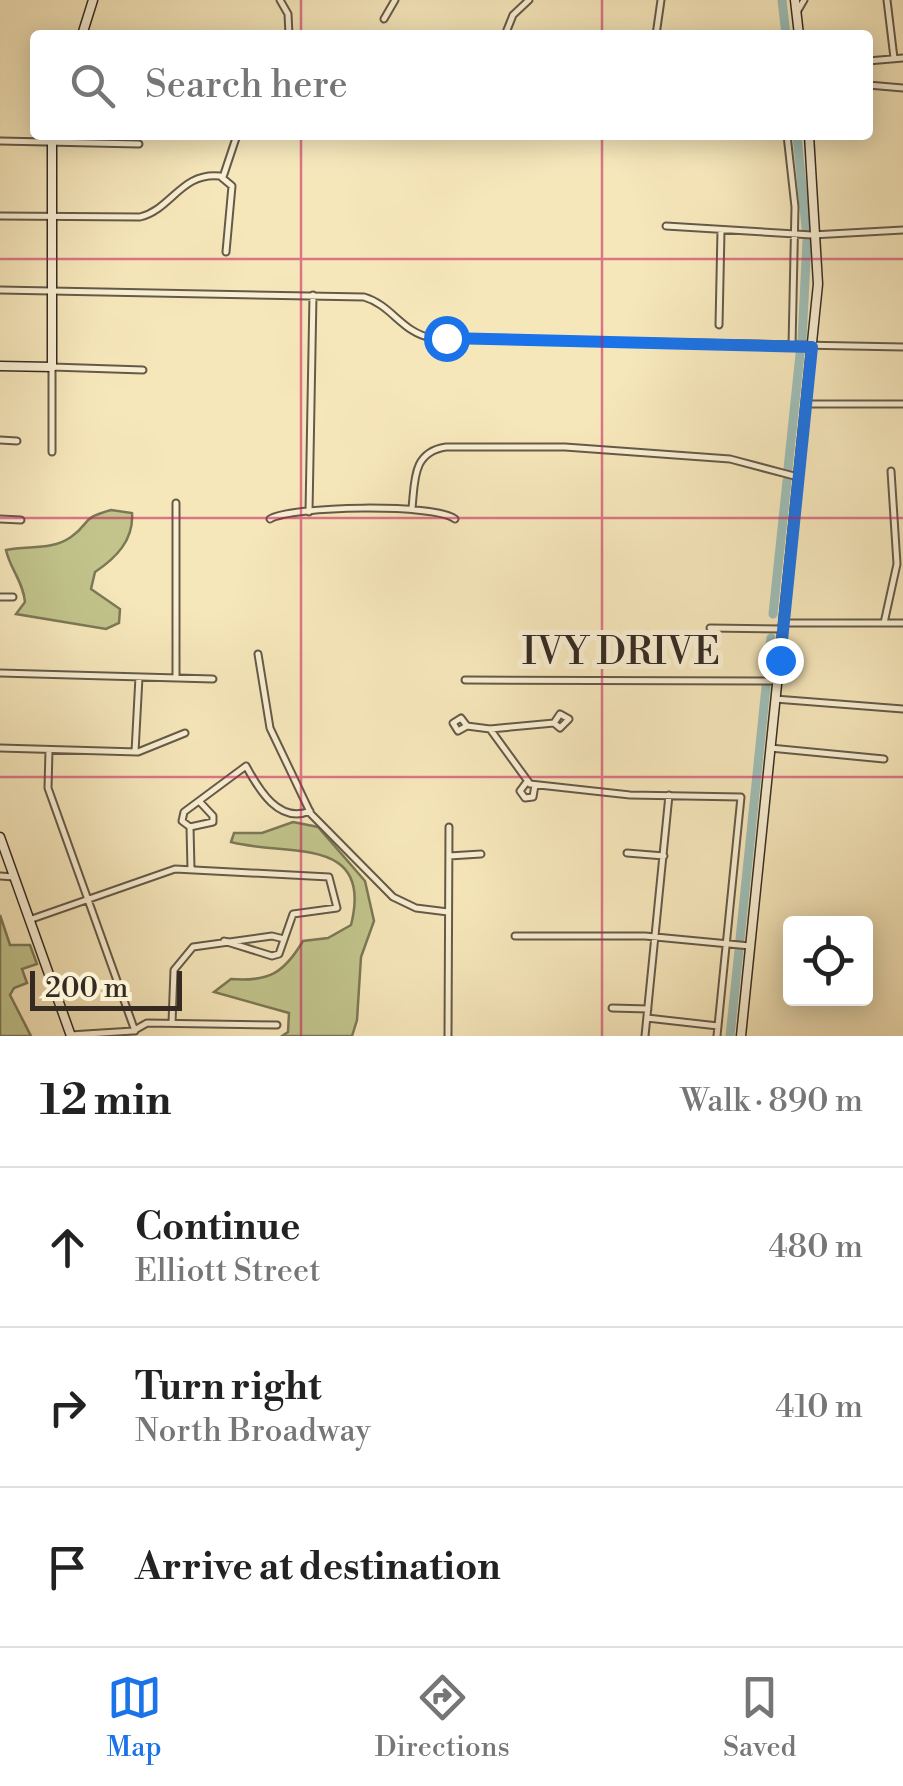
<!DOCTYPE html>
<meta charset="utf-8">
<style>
:root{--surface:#fff;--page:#f6f6f6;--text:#222;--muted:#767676;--line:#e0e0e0;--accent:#1a73e8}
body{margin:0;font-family:"Libre Bodoni",serif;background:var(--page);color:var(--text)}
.controls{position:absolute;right:30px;bottom:30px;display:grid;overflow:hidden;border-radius:10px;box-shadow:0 5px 25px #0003}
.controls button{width:90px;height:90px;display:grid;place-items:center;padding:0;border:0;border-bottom:2px solid var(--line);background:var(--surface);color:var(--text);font:50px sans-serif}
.scale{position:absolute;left:30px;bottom:25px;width:152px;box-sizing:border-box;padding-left:10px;border:5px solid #352b22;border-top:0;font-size:28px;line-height:35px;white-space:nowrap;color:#352b22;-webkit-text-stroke:8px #f9efd3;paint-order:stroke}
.stop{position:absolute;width:30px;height:30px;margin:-22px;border:8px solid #1a73e8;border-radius:50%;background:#fff}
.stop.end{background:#1a73e8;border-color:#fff;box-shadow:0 2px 10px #0008}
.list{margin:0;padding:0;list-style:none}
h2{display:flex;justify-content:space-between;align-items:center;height:130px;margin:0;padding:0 40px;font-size:42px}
h2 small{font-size:32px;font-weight:400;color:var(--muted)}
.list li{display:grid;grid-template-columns:65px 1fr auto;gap:30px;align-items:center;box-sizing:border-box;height:160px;padding:0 40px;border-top:2px solid var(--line)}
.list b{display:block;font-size:38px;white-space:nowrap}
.list p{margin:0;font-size:32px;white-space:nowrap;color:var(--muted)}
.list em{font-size:32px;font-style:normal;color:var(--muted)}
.icon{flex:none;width:55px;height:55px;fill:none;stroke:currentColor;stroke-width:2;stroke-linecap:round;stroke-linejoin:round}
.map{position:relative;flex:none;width:903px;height:1036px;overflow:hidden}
.search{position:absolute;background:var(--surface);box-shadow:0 5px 25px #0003;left:30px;right:30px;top:30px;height:110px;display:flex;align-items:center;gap:25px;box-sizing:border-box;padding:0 35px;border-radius:10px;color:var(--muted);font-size:38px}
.sheet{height:610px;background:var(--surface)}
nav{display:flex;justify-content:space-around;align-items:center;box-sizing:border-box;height:140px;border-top:2px solid var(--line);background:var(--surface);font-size:28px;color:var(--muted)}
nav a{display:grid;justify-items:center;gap:5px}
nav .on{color:var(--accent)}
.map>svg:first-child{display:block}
.green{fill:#c2c48c;stroke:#7c7857;stroke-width:2.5}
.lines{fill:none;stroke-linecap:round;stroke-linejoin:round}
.river{stroke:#9ebeb7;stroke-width:9}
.street-casing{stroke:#655a48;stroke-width:9}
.secondary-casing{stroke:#352b22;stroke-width:11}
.street{stroke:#f9efd3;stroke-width:5}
.secondary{stroke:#f9efd3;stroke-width:8}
.route{stroke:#1a73e8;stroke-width:12}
.grid{fill:none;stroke:#c2185b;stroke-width:2.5;stroke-opacity:0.55}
.labels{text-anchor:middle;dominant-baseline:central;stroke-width:10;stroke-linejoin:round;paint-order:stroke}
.street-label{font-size:38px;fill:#352b22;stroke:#f9efd3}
</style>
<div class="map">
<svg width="903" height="1036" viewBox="0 0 903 1036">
<rect width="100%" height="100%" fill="#f6e7bb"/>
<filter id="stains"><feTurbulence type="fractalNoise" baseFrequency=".002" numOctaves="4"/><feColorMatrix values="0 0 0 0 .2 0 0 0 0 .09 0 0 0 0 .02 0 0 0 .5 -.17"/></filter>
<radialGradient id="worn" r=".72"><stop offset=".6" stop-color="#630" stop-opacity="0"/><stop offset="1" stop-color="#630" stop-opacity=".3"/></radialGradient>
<path class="green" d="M111,510L132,513C134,540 116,558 95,572L91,589L120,609L119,623L106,629L16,614L25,602C23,581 10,569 6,550C28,545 51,551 71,537C92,522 79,519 111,510Z
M293,822L318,827L365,881L374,921L361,957L357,1020L352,1036H282L288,1032L289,1013L214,992L231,979C269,982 284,973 303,941L328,938L351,925C374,834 286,857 231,842L234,833H262Z
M0,915L10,945H30L37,964L22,969L27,983L14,988L10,995L31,1036H0Z"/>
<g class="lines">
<path class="river" d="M782,0L786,35
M797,135L806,228
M802,340L807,240
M788,469L800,354
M773,614L787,481
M767,673L771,638
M740,939L766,687
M730,1036L739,950"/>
<g class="street-casing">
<path id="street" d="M280,0L288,14L289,35
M887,0L894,58
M797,12L804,0
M384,19L395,0
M505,35L513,15L529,0
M656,35L661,0
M868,61L903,58
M868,69V85L903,88
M787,135L795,207L792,346
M0,141L139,144
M223,177L237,135
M0,216L140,217C172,209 181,172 220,176L232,186L226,252
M666,226L812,235L903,230
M0,290L364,297C392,305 402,333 432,338L903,347
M719,325L721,231
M806,404H903
M0,440L17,441
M52,452V367L143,370
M412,508C415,481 412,452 446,447H565L730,459L798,477
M309,512L313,295
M0,519L21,520
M270,519C291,506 435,503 455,519
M0,597H13
M783,623H903
M884,623L897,564L891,471
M710,628L783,629
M258,654L270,728L311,814L393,897L416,908L448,912
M0,673L213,679
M176,678V503
M465,680L777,681
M775,699L903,709
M467,726L461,718L453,723L458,731L467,726L490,729L554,723L560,728L569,719L560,714L554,723
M490,729L530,784L630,795L741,797L717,1036
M0,748L138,752L185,733
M770,748L884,759
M49,750L48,788L135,1031
M135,752L139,677
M526,783L520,791L525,798L533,797L535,785
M190,827L182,821L184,812L246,766C259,790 279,824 310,811
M190,827L213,822V816L199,801
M190,827L191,869
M627,853L664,856
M449,856L481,854
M0,876L14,877
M29,920L175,869L329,877L337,908L293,914L279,954L272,956L224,941
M515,936H645L750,946
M612,1008L648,1009
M647,1018L718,1026
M172,1023L174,970L193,947L272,936L284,939
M70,1035L133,1031L147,1023L277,1025
M448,1036L449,827
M645,1036L669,795"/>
</g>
<g class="secondary-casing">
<path id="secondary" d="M795,0L799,35
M82,35L93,0
M0,366L52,367V135
M0,837L71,1036
M741,1036L818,284L809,135"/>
</g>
<use href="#street" class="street"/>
<use href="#secondary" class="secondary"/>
</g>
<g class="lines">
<path class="route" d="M446,338L812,347L780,660"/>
</g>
<path class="grid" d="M301,0V35M602,0V35M301,135V1036M602,135V1036M0,259H903M0,518H903M0,777H903"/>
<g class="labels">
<g class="street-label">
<text x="621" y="652">IVY DRIVE</text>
</g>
</g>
<rect width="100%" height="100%" filter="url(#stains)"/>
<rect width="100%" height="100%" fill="url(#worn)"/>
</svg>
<div class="controls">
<button><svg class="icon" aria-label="locate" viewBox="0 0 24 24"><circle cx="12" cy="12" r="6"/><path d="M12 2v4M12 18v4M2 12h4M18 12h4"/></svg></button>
</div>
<div class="scale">200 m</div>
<div class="stop" style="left:446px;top:338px"></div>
<div class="stop end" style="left:780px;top:660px"></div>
<div class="search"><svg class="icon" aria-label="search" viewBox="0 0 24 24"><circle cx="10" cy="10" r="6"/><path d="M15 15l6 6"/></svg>Search here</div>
</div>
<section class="sheet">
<h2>12 min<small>Walk · 890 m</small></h2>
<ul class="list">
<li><svg class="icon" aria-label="ahead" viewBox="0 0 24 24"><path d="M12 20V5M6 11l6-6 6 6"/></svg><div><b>Continue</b><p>Elliott Street</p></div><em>480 m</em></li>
<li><svg class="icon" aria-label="right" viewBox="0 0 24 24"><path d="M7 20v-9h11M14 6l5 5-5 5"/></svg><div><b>Turn right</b><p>North Broadway</p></div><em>410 m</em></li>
<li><svg class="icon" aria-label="arrive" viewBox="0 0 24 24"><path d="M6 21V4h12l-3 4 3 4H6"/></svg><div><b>Arrive at destination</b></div></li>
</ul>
</section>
<nav>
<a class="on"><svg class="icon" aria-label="map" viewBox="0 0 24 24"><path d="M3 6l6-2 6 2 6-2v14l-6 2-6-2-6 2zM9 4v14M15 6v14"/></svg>Map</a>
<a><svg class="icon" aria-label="directions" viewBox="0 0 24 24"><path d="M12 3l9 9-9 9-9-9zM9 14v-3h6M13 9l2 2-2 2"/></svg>Directions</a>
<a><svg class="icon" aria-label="saved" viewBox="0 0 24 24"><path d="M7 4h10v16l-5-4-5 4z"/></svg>Saved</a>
</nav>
